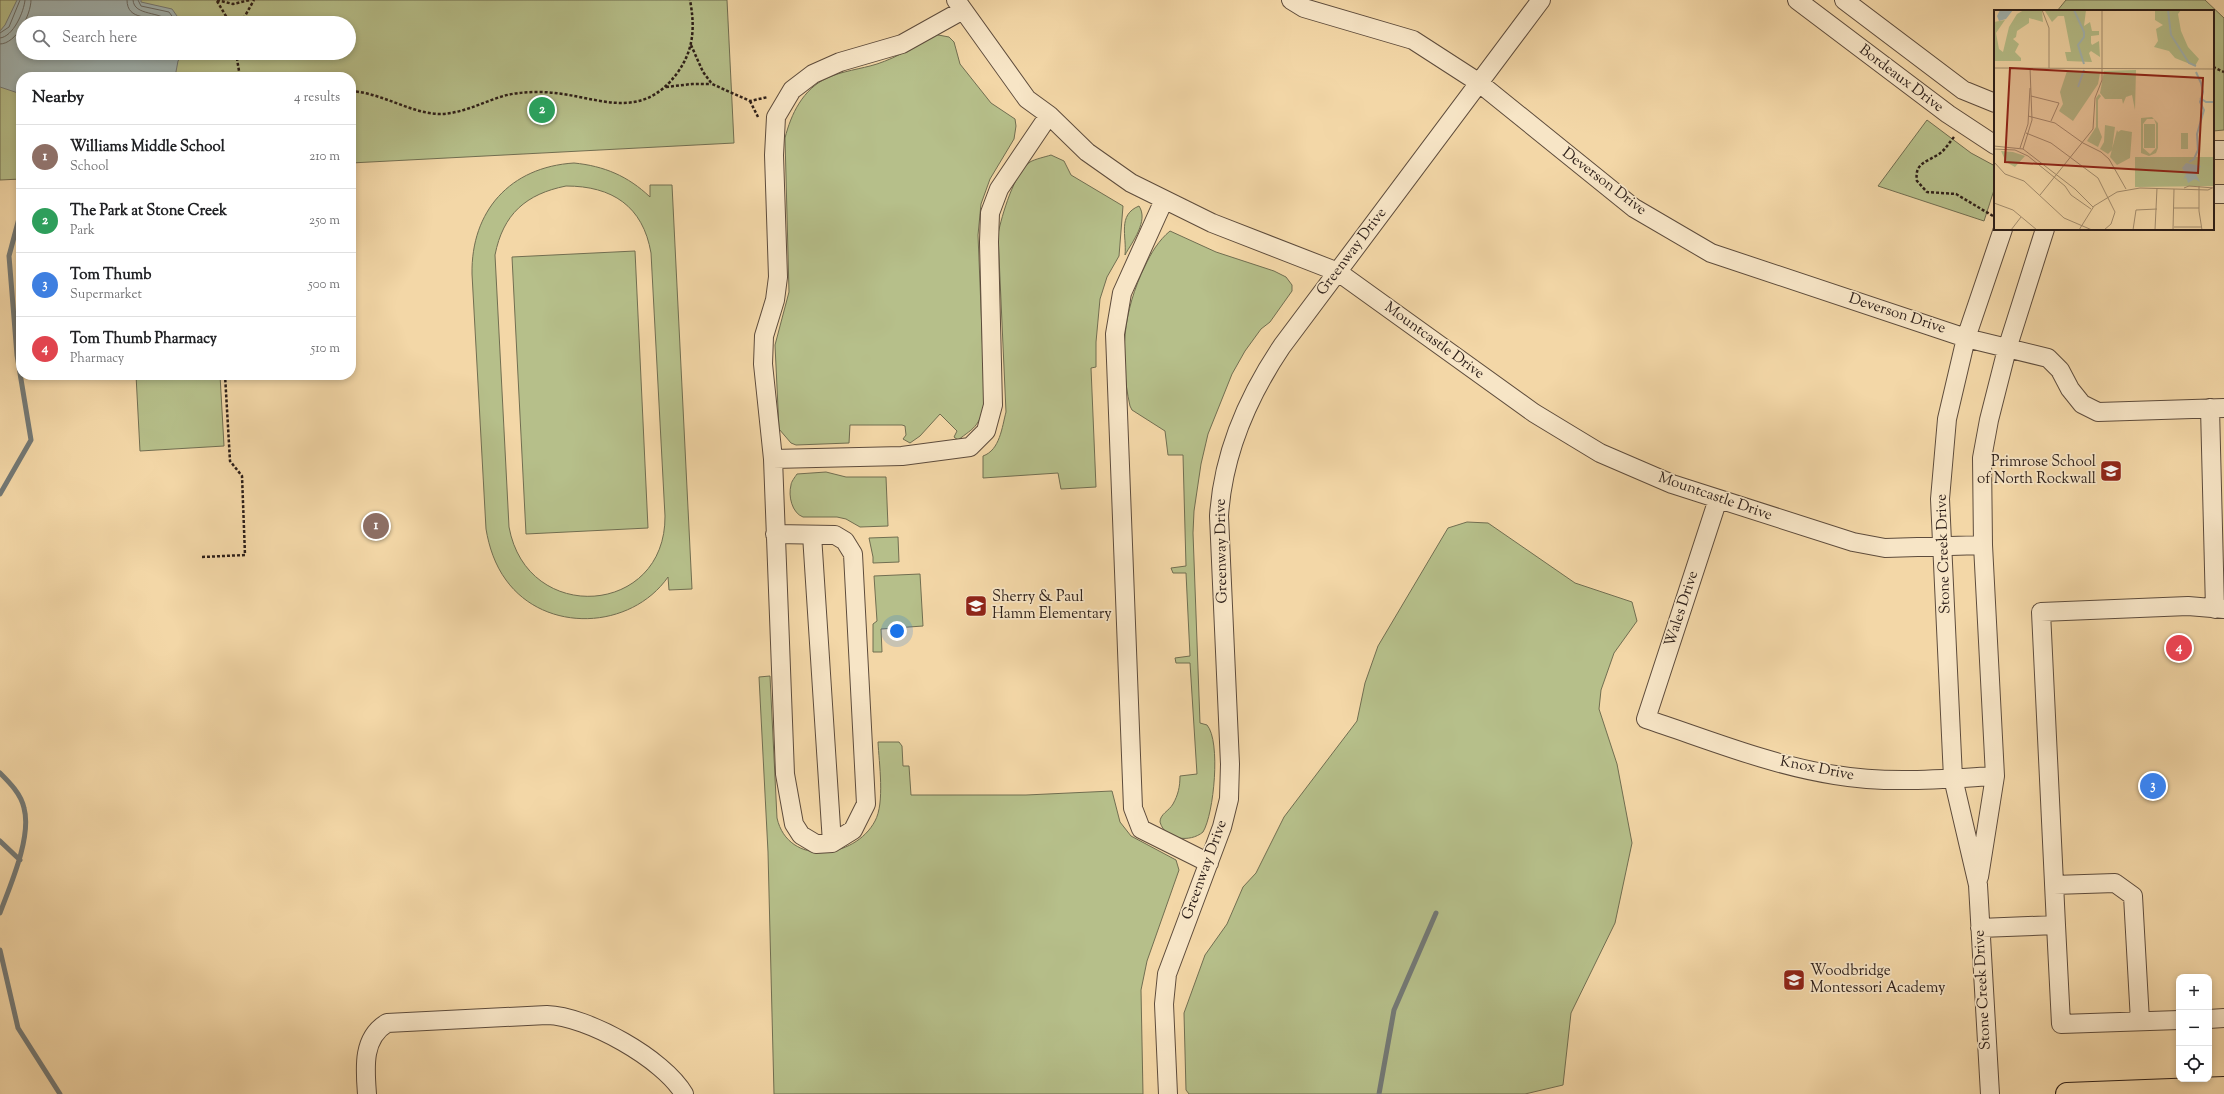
<!DOCTYPE html>
<meta charset="utf-8">
<style>
:root{--surface:#fff;--page:#f6f6f6;--text:#202124;--muted:#757577;--line:#e0e0e0;--accent:#8f2418}
body{margin:0;font-family:"Sorts Mill Goudy",serif;background:var(--page);color:var(--text)}
.controls{position:absolute;right:12px;bottom:12px;display:grid;overflow:hidden;border-radius:8px;box-shadow:0 2px 6px #0003}
.controls button{width:36px;height:36px;display:grid;place-items:center;padding:0;border:0;border-bottom:1px solid var(--line);background:var(--surface);color:var(--text);font:20px sans-serif}
.you{position:absolute;left:897px;top:631px;width:14px;height:14px;margin:-10px;border:3px solid #fff;border-radius:50%;background:#1a73e8;box-shadow:0 0 0 6px #1a73e833}
.badge{display:grid;place-items:center;width:26px;height:26px;border-radius:50%;background:var(--accent);color:#fff;font-size:13px;font-weight:700}
.pin{position:absolute;translate:-50% -50%;border:2px solid #fff;box-shadow:0 1px 4px #0006}
.list{margin:0;padding:0;list-style:none}
h2{display:flex;justify-content:space-between;align-items:center;height:52px;margin:0;padding:0 16px;font-size:17px}
h2 small{font-size:13px;font-weight:400;color:var(--muted)}
.list li{display:grid;grid-template-columns:26px 1fr auto;gap:12px;align-items:center;box-sizing:border-box;height:64px;padding:0 16px;border-top:1px solid var(--line)}
.list b{display:block;font-size:15px;white-space:nowrap}
.list p{margin:0;font-size:13px;white-space:nowrap;color:var(--muted)}
.list em{font-size:13px;font-style:normal;color:var(--muted)}
.icon{flex:none;width:22px;height:22px;fill:none;stroke:currentColor;stroke-width:2;stroke-linecap:round;stroke-linejoin:round}
.map{position:relative;flex:none;width:2224px;height:1094px;overflow:hidden}
.search{position:absolute;background:var(--surface);box-shadow:0 2px 6px #0003;left:16px;top:16px;width:340px;height:44px;display:flex;align-items:center;gap:10px;box-sizing:border-box;padding:0 14px;border-radius:22px;color:var(--muted);font-size:15px}
.panel{position:absolute;background:var(--surface);box-shadow:0 2px 6px #0003;left:16px;top:72px;width:340px;height:308px;border-radius:16px}
.map>svg:first-child{display:block}
.green{fill:#b6bf8a;stroke:#716e51;fill-rule:evenodd}
.water{fill:#a2b6b4;stroke:#737976}
.lines{fill:none;stroke-linecap:round;stroke-linejoin:round}
.shore{stroke:#676a66;stroke-width:1}
.stream{stroke:#737976;stroke-width:5}
.minor-casing{stroke:#5e4c3c;stroke-width:20}
.major-casing{stroke:#2c1e18;stroke-width:24}
.path{stroke:#2c1e18;stroke-width:2.5;stroke-dasharray:3 2;stroke-linecap:butt}
.minor{stroke:#f7e5c6;stroke-width:18}
.major{stroke:#f3d7a7;stroke-width:22}
.labels{text-anchor:middle;dominant-baseline:central;stroke-width:3.5;stroke-linejoin:round;paint-order:stroke}
.street-label{font-size:15px;fill:#2c1e18;stroke:#f7e5c6}
.poi-label{font-size:15px;fill:#2c1e18;stroke:#f7e5c6;text-anchor:start}
.inset-river{fill:none;stroke:#a2b6b4;stroke-width:2}
.inset-road{fill:none;stroke:#a38d6e;stroke-width:1}
.view{fill:#8f2418;fill-opacity:0.15;stroke:#8f2418;stroke-width:2}
.inset-edge{fill:none;stroke:#2c1e18;stroke-width:2}
</style>
<div class="map">
<svg width="2224" height="1094" viewBox="0 0 2224 1094">
<rect width="100%" height="100%" fill="#f3d7a7"/>
<filter id="stains"><feTurbulence type="fractalNoise" baseFrequency=".005" numOctaves="4"/><feColorMatrix values="0 0 0 0 .2 0 0 0 0 .09 0 0 0 0 .02 0 0 0 .5 -.17"/></filter>
<radialGradient id="worn" r=".72"><stop offset=".6" stop-color="#630" stop-opacity="0"/><stop offset="1" stop-color="#630" stop-opacity=".3"/></radialGradient>
<path class="green" d="M0,0H727L734,143L351,163V77H21V179L0,180ZM23,23H349V53H23Z
M2066,0H2205L2224,18V130L2213,131V11H2057Z
M933,34L949,37L954,42L960,64L991,103L1015,119L1016,126L1014,139L990,179L981,204L978,235L985,406C977,428 975,427 958,440L954,437L957,431L940,414L920,436L910,443L903,439L906,435L905,426L902,425H850L849,443L796,445L791,443L779,429L775,345L789,292L785,138C791,114 803,89 827,78C842,71 861,69 877,64C898,57 916,46 933,34Z
M1927,120L1971,153L1995,166V187L1984,221L1878,186Z
M1051,155L1064,161L1071,175L1123,206L1119,256L1107,277L1100,299L1096,342V367L1091,368L1096,487L1061,489L1058,473L983,478V456C1000,450 1002,427 1006,412L998,234C1002,215 1014,173 1030,162C1035,159 1045,157 1051,155Z
M574,163C604,166 628,176 650,197V185H672L692,589L669,590L668,577C631,630 545,634 506,580C495,565 489,547 486,529L472,274C471,211 510,167 574,163ZM566,186C612,186 643,206 651,253L665,516C666,616 527,626 509,527L495,255C503,214 526,194 566,186Z
M1139,206C1149,221 1132,242 1125,255C1127,236 1117,215 1139,206Z
M1170,231L1216,252L1274,271L1286,277L1292,285V291L1270,322L1261,329L1245,351L1232,374L1208,434L1201,464L1194,511L1193,533L1200,723L1207,725C1221,741 1214,814 1203,832C1190,843 1165,840 1160,822C1160,814 1169,811 1173,804C1178,795 1180,787 1180,776L1197,774L1190,663H1176L1175,658L1190,656L1186,573H1173L1171,568L1186,566L1183,455H1168L1165,431L1132,410L1130,406C1119,356 1123,311 1145,266C1151,253 1159,240 1170,231Z
M635,251L648,528L526,534L512,257Z
M136,375H220L224,446L140,451Z
M826,472L846,477H886L888,526L860,527L846,519L837,517H803C792,513 788,496 791,485C791,482 795,477 797,474Z
M1467,522L1488,523L1575,583L1632,602L1637,621L1614,653L1601,690L1599,709L1617,764L1632,843L1615,923L1571,1013L1563,1085L1525,1094H1189L1186,1090L1184,1013L1205,955L1227,924L1243,887L1256,873L1284,817L1357,721L1365,683L1378,646L1448,528Z
M898,537L899,562L873,563V557L869,538Z
M920,574L923,626L881,629L882,652H873V624L877,621L874,576Z
M770,676L777,818C788,867 855,859 875,821C885,803 879,763 878,742H899L902,746L903,766H909L911,795H1026L1112,791L1120,822L1131,836L1176,860L1179,870L1147,961L1141,990L1143,1094H774L768,852L759,677Z"/>
<path class="water" d="M17,0H141V2L172,9L182,23H23V53H184L178,61L175,77H21V90L18,93L0,87V31L5,25Z"/>
<g class="lines">
<path class="shore" d="M127,0C127,22 151,14 164,23
M133,0C134,17 161,10 171,23
M138,0L141,6L169,12L177,23
M0,33L9,27L20,0
M0,38C13,37 24,12 25,0
M0,44C16,44 31,15 31,0"/>
<path class="stream" d="M0,494L31,440L17,355L9,256L21,211
M0,773C10,783 21,794 24,808C32,837 10,886 0,913
M0,841L20,860
M0,950L18,1028L60,1094
M1379,1094L1394,1010L1436,913"/>
<g class="minor-casing">
<path id="minor" d="M956,0L1027,99L1049,115L1087,152L1131,183L1212,223L1338,272L1534,413L1600,453L1672,484L1853,542L1885,548L1983,545
M1291,0L1304,8L1413,40L1478,82L1634,208L1711,253L1966,338L2048,358L2060,370L2070,389L2082,404L2098,412L2224,408
M1797,0L1948,114L1995,145
M1844,0L1963,90L1995,103
M963,10L902,44L840,62L813,74L792,90L776,117L774,155L778,277L775,300L764,336L763,364L773,459L902,456L970,447L986,431L993,405L989,242L990,213L999,189L1049,115
M2213,150H2224
M2213,194H2224
M1164,200L1122,293L1115,334L1133,808L1141,829L1209,863
M2210,408L2215,609
M773,459L785,774L794,824L801,835L816,844L832,843L853,830L866,804L853,554L845,541L835,535L775,534
M1718,499L1646,719C1707,739 1770,765 1835,775C1888,784 1941,779 1995,776
M812,535L832,843
M1979,877L1995,776L1983,545L1982,458L1989,420L2007,349L2045,229
M2054,885L2115,883L2133,896L2140,1021
M2056,925L2041,612L2188,606L2224,609
M1980,928L2056,925L2061,1024L2179,1020
M2209,1019L2224,1018
M367,1094C365,1068 362,1038 387,1023L547,1015C587,1016 664,1059 684,1094
M1168,1094L1164,1004L1167,974L1222,827L1229,799L1230,764L1219,516C1223,453 1247,398 1282,346L1541,0
M1990,1094L1978,885L1953,778L1940,499L1947,419L1966,338L2003,229"/>
</g>
<g class="major-casing">
<path id="major" d="M2067,1094L2224,1088"/>
</g>
<path class="path" d="M217,0L233,4L250,0
M217,1L230,23
M241,23L254,0
M691,45L703,72L712,84L750,101L768,97
M236,53L240,77
M2213,67L2224,72
M666,87L692,84H711
M351,91C382,93 410,113 439,114C460,114 479,104 500,97C512,93 525,92 539,92C592,92 638,127 678,72C694,49 695,27 690,0
M750,101L758,117
M1954,137C1949,143 1945,150 1939,154C1927,162 1914,163 1917,181L1927,192L1956,194L1993,216
M202,557L245,555L242,476L230,461L225,375"/>
<use href="#minor" class="minor"/>
<use href="#major" class="major"/>
</g>
<defs>
<g id="school-square" transform="scale(1.15)"><rect x="-9" y="-9" width="18" height="18" rx="4" fill="#8f2418" stroke="#f7e5c6"/><path d="M0-5L7-2L0 1L-7-2ZM-4 1L0 2.5L4 1V4Q0 6-4 4Z" fill="#fff"/></g>
</defs>
<g fill-rule="evenodd">
<use href="#school-square" x="2111" y="471"/>
<use href="#school-square" x="976" y="606"/>
<use href="#school-square" x="1794" y="980"/>
</g>
<g class="labels">
<g class="street-label">
<text transform="translate(1901 79) rotate(37)">Bordeaux Drive</text>
<text transform="translate(1604 182) rotate(37)">Deverson Drive</text>
<text transform="translate(1352 252) rotate(-53)">Greenway Drive</text>
<text transform="translate(1897 314) rotate(18)">Deverson Drive</text>
<text transform="translate(1434 341) rotate(36)">Mountcastle Drive</text>
<text transform="translate(1715 497) rotate(19)">Mountcastle Drive</text>
<text transform="translate(1222 551) rotate(-91)">Greenway Drive</text>
<text transform="translate(1944 554) rotate(-92)">Stone Creek Drive</text>
<text transform="translate(1682 609) rotate(-72)">Wales Drive</text>
<text transform="translate(1817 769) rotate(11)">Knox Drive</text>
<text transform="translate(1205 870) rotate(-70)">Greenway Drive</text>
<text transform="translate(1983 990) rotate(-93)">Stone Creek Drive</text>
</g>
<g class="poi-label">
<text x="2096" y="462" text-anchor="end">Primrose School<tspan x="2096" dy="17">of North Rockwall</tspan></text>
<text x="992" y="597">Sherry &amp; Paul<tspan x="992" dy="17">Hamm Elementary</tspan></text>
<text x="1810" y="971">Woodbridge<tspan x="1810" dy="17">Montessori Academy</tspan></text>
</g>
</g>
<g transform="translate(1994 10)">
<rect width="220" height="220" fill="#f3d7a7"/>
<path d="M30,0H92L90,16L96,12L98,21H105V25L97,26V33L98,35L105,31L106,47L97,41L95,43L98,52L73,51L71,42H77L70,6H64L58,12L51,1H48L49,12L35,8V13L23,21L22,27L19,29L25,34L21,42L27,48V51H0V12L11,10L2,23L5,39L9,42L15,17L23,4ZM161,0H187L184,4L187,21L194,37L205,49L201,56L181,48L175,41L160,37L164,31L162,19L169,15L161,10ZM142,60L141,100L138,85L132,87L129,94L128,89H111L106,83L110,61ZM73,61L106,63L104,74L79,111L65,101L69,94L66,82ZM105,84L107,86L104,90V117L108,127L104,137L93,131L102,117V88ZM158,107L164,113V138L162,143L155,146L147,143V108ZM153,109H160L162,114V138L156,144L149,138V114ZM150,114H161V138H150ZM111,115L121,117L118,140L114,144L106,139L110,132ZM123,120L124,122L127,120L138,122L136,148L123,155L116,147ZM187,123H194V139H187ZM7,141L19,142L31,146L21,157L12,152ZM141,147H219V176L141,177Z" fill="#b6bf8a" fill-rule="evenodd"/>
<path d="M6,0H19L12,9L5,11L3,6ZM192,153L207,156L202,164L206,172L201,169L194,173L192,167L189,170L192,164L188,158Z" fill="#a2b6b4"/>
<path class="inset-river" d="M80,0L90,22V27L84,35L90,54M174,0L177,25L195,53L202,56M84,77L90,60M206,88L212,92H220M195,152L200,149L204,140L203,124L210,100L206,92L209,82L207,73L202,62"/>
<path class="inset-road" d="M48,0L55,18V58M0,58L220,59M37,86L65,93L57,111M34,106L61,113L89,133L107,142L115,149L132,179M32,123L57,133L104,168L121,202L117,214L110,220M0,136L29,139L81,179L99,197M26,138L34,114L36,78M0,139L21,140L34,146L71,176L77,185L97,199M29,139L38,110L36,58M0,152L11,164L30,171L70,208L98,220M205,176V201L208,220M190,178L195,176L220,178M46,185L99,119L101,88L108,70V0M0,193L19,200L43,220M180,198H205M180,217H207M17,220L27,207M85,220L100,196L123,182L146,178L214,180L218,178M139,220L142,200L163,199M161,220L163,178M179,220L180,179"/>
<path class="view" d="M16,58L209,68L204,163L11,152Z"/>
<rect width="220" height="220" class="inset-edge"/>
</g>
<rect width="100%" height="100%" filter="url(#stains)"/>
<rect width="100%" height="100%" fill="url(#worn)"/>
</svg>
<div class="controls">
<button>+</button>
<button>−</button>
<button><svg class="icon" aria-label="locate" viewBox="0 0 24 24"><circle cx="12" cy="12" r="6"/><path d="M12 2v4M12 18v4M2 12h4M18 12h4"/></svg></button>
</div>
<div class="you"></div>
<div class="pin badge" style="left:376px;top:526px;background:#8d6e63">1</div>
<div class="pin badge" style="left:542px;top:110px;background:#2e9e5b">2</div>
<div class="pin badge" style="left:2153px;top:786px;background:#3f7fe0">3</div>
<div class="pin badge" style="left:2179px;top:648px;background:#e0444e">4</div>
<div class="search"><svg class="icon" aria-label="search" viewBox="0 0 24 24"><circle cx="10" cy="10" r="6"/><path d="M15 15l6 6"/></svg>Search here</div>
<section class="panel">
<h2>Nearby<small>4 results</small></h2>
<ul class="list">
<li><span class="badge" style="background:#8d6e63">1</span><div><b>Williams Middle School</b><p>School</p></div><em>210 m</em></li>
<li><span class="badge" style="background:#2e9e5b">2</span><div><b>The Park at Stone Creek</b><p>Park</p></div><em>250 m</em></li>
<li><span class="badge" style="background:#3f7fe0">3</span><div><b>Tom Thumb</b><p>Supermarket</p></div><em>500 m</em></li>
<li><span class="badge" style="background:#e0444e">4</span><div><b>Tom Thumb Pharmacy</b><p>Pharmacy</p></div><em>510 m</em></li>
</ul>
</section>
</div>
